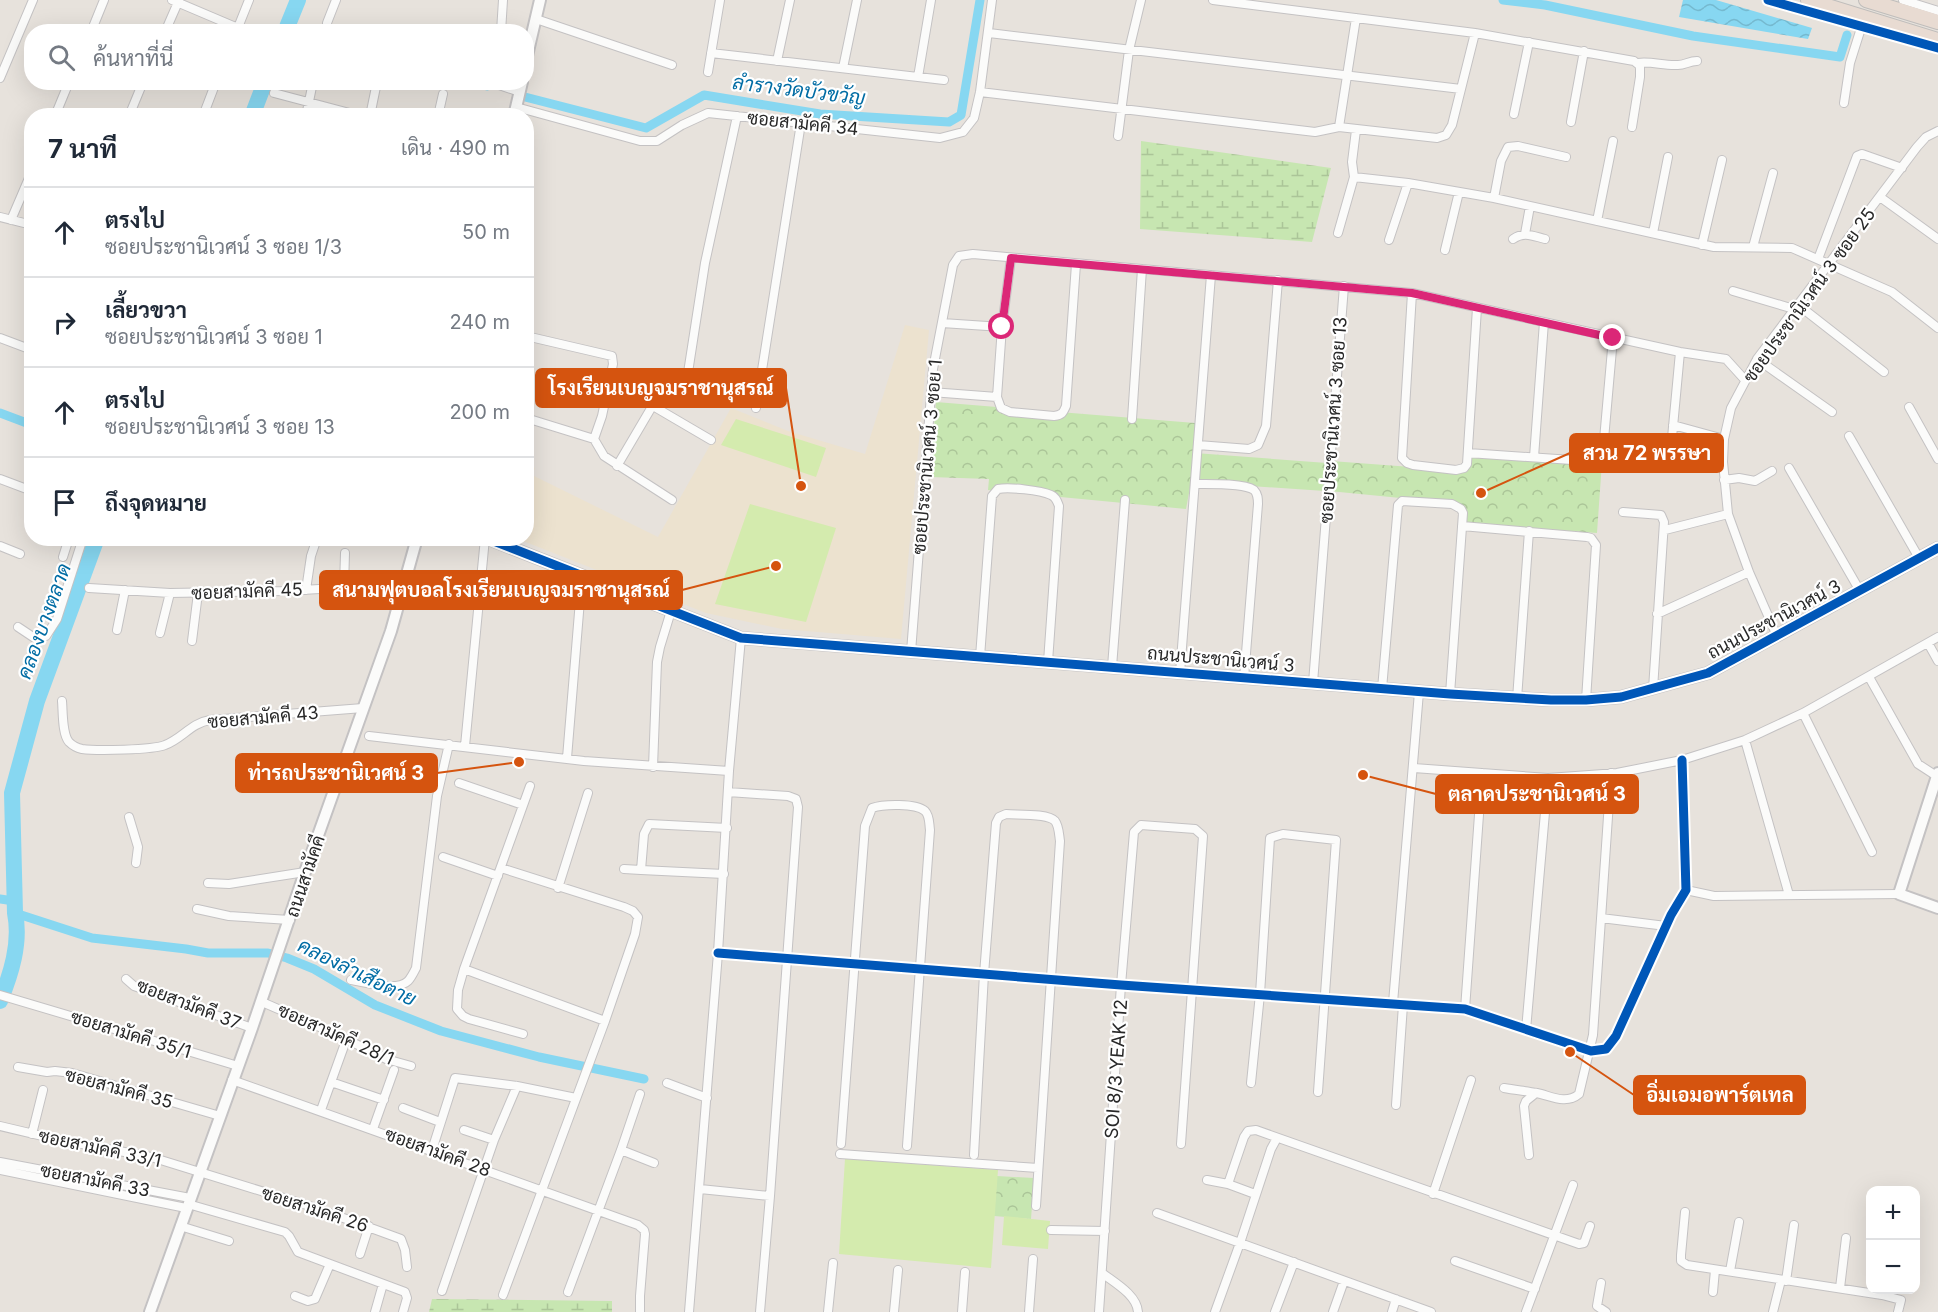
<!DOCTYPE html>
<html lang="th">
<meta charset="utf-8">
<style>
:root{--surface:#fff;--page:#f2f2f3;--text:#1f2937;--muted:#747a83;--line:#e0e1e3}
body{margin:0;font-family:Inter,Sarabun,sans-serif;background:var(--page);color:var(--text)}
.controls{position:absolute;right:18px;bottom:18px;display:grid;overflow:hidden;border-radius:12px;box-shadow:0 6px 24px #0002}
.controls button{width:54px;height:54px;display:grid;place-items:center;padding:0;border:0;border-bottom:2px solid var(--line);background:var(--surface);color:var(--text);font:30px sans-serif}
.stop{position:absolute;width:18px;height:18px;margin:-14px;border:4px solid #db2777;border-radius:50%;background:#fff}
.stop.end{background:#db2777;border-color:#fff;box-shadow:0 2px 6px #0008}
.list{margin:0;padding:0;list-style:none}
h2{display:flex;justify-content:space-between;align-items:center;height:78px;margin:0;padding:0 24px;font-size:26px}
h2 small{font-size:20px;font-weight:400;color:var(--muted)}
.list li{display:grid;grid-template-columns:39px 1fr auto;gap:18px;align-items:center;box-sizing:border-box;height:90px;padding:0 24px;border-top:2px solid var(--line)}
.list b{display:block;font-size:22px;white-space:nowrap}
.list p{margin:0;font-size:20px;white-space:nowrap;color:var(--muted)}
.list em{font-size:20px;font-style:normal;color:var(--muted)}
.icon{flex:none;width:33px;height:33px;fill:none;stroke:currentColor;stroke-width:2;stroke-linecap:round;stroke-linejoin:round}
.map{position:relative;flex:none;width:1938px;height:1312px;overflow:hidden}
.search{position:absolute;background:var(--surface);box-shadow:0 6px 24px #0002;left:24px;top:24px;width:510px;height:66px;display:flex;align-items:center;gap:15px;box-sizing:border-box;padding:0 21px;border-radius:24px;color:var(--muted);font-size:22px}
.panel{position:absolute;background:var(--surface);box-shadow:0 6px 24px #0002;left:24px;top:108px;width:510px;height:438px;border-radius:24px}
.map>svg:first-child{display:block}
.education{fill:#ece2cf}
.wetland{fill:url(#wetland-marsh)}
.park{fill:url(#park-crowns)}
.pitch{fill:#d4ebae}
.water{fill:url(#water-waves)}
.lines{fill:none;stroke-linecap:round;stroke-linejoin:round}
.canal{stroke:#87d7f1;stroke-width:9}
.river{stroke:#87d7f1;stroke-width:16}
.street-casing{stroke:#c4c2c3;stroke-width:10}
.secondary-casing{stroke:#c4c2c3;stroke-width:14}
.highway-casing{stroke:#bfbdbb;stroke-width:16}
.street{stroke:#fbfbfa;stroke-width:8}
.secondary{stroke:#fbfbfa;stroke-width:10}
.highway{stroke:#e8dbd2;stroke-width:14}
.cycleway-casing{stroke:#fff;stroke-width:13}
.cycleway{stroke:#0057b8;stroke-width:9}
.route{stroke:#db2777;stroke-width:8}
.labels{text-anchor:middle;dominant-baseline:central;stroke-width:4.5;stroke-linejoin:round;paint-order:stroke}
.street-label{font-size:18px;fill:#282828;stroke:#fff}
.water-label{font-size:20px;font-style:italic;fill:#006ca4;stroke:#fff}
.leader{fill:none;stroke:#d5540f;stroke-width:2}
.callout-dot{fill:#d5540f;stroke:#fff;stroke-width:2}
.callout{fill:#d5540f;stroke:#d5540f;stroke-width:2}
.callout-label{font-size:20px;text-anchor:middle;font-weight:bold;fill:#fff}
</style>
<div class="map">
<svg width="1938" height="1312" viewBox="0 0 1938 1312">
<defs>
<pattern id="wetland-marsh" width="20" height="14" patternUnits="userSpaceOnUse" patternTransform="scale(1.5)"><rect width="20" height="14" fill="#c7e6b1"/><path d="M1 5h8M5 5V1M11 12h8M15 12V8" fill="none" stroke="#abc598"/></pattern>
<pattern id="park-crowns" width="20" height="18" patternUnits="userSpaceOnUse" patternTransform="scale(1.5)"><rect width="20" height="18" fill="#c7e6b1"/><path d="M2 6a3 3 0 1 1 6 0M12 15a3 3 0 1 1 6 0" fill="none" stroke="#abc598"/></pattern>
<pattern id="water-waves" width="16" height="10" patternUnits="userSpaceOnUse" patternTransform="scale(1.5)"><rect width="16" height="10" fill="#87d7f1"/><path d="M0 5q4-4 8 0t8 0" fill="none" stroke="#75b9cf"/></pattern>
</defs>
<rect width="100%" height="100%" fill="#e7e2dc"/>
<path class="education" d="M905,325L929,330L901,639L782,629L706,613L518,539L526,538L527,464L535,468L532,475L658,537L731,408L788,431L865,454Z"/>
<path class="wetland" d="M1141,141L1331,168L1312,242L1140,229Z
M432,1299L612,1301V1312H429Z"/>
<path class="park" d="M936,402L1195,423V453L1327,463L1325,491L1191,482L1186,509L988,490L989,479L930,477Z
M1467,451L1602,462L1597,533L1462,523V504L1329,491L1331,461L1465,471Z
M997,1176L1034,1178L1031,1219L994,1216Z"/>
<path class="pitch" d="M736,419L826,448L816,477L721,445Z
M750,504L836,528L806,622L715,604Z
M845,1159L998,1170L991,1268L839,1254Z
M1004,1216L1050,1221L1048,1249L1002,1245Z"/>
<path class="water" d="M1683,0H1716L1812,28L1808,39L1679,17Z"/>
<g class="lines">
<path class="canal" d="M1503,0L1545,5L1693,36L1840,57L1847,35
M479,82L487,86
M525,97L646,128L704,95L820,114L949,122L961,115L980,0
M0,413L32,425
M0,899L14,901
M15,913L92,938L186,949L208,953H268L287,958L314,969L375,1005L441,1031L539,1057L644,1079"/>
<path class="river" d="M285,32L298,0
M252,116L265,82
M0,1001C11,974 21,943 15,913L12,793L37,701L97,538"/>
<g class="street-casing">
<path id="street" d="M172,0L238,28
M1213,0L1475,33L1634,61L1640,66V77L1632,127
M1903,0L1938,11
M536,19L672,65
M237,30L249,0
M91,32L104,0
M165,32L179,0
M328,32L327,23L336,0
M501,32L503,0
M989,33L1461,89
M711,53L944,80
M777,61L790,0
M1638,63C1651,61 1664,66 1678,65C1685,65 1689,61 1697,61
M843,68L857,0
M708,72L720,0
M918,77L931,0
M0,78L33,0
M490,82L520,92
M980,92L1315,132L1339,127L1437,138L1446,135L1452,125L1475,33
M274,93L361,116
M1844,103L1850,63L1862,25
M516,107L640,141H657L682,125L708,113L940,138L963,132L974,118L980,92L992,0
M1514,114L1529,42
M55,116L69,82
M129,116L143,82
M203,116L216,82
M306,116L313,82
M370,116L377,82
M438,116L443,94
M1571,122L1584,51
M1339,127L1356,18
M1356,130L1352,162L1354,177L1408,183L1494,198L1714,247L1792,248L1892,292L1938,328
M1118,136L1129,50L1141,0
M1880,197L1938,239
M1494,198L1501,161L1508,147L1518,146L1566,157
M0,217L32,225
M11,220L32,171
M1597,221L1613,141
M1338,233L1354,177
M1653,233L1668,157
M1525,234L1530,206
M1513,239C1524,231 1533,236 1545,239
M1389,240L1408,183
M1702,245L1722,160
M1753,247L1773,173
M1445,250L1459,192
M1011,258L1002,327L997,397L1001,408L1010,412L1054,416C1062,415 1063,413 1066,406L1076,264
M1818,259L1857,156L1862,154L1902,168
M1733,291L1794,309
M1412,293L1402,458L1407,463L1413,465L1456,470L1464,468L1467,464L1477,308
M1797,304L1884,372
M942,323L1002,327
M526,336L612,356L613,364L602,416L594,439
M0,338L32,350
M1757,359L1832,412
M687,379L705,263L737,116
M931,392L997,397
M653,406L711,440
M1909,407L1938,459
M756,408L801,123
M526,418L594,439
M1132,419L1142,269
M1673,425L1724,439
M1849,436L1919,558
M594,439L604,456L672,500
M1198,445L1249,449L1258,445L1266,426L1278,280
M1468,453L1602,462L1665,463L1670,459L1680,352
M1534,457L1544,322
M1602,462L1613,338
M617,466L660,393
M1789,468L1860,591
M0,479L32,491
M1724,480L1739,478L1755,481L1772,471
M1195,484C1208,484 1244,483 1254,490C1258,494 1258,499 1258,504L1244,678
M1623,512L1661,515L1664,522L1653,689
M1462,526L1587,537L1591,538L1596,545L1586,700
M1665,530L1728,514
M0,546L20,554
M63,557L69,538
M344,587L345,553
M89,588L170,593L285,591L405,584
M306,590L311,556L317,538
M1657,614L1749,572
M18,627L33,637L46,636L57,619L83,538
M117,630L125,590
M160,633L170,593
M1777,636L1749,572L1728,514L1723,462L1724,439L1731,408L1757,359L1917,147L1926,137L1938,131
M192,641L198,593
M1928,643L1938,661
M911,652L933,369L953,265L959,256L973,254L1412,293L1680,352L1726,359L1745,380
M980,657L992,496L998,489C1009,487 1040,490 1051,495C1056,497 1057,501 1059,506L1048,662
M1112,667L1125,500
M1180,673L1211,275
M1869,677L1918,764L1938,777
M1313,683L1344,286
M1382,689L1398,505L1402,501L1452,504L1461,509L1463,513L1450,694
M1517,699L1529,531
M62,701C63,712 62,734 69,742C72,745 77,748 82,749C96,751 153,750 165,745C182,739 191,723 210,720L363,708
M1803,713L1872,852
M369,736L584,761L729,771
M1745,740L1789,895
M465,746L485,538
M567,758L582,576
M653,767L657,662L660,647L671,611
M1414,768L1548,778L1617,773L1682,760L1745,740L1803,713L1938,637
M459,783L523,805
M728,792L788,796L796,799L798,807L770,1196L760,1312
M129,817L138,847L136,863
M443,857L498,876
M501,868L624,907L633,911L638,917L635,934L605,1021L503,1295
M624,869L641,870
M724,874L641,870L644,834L649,824L727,828
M208,883L229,884L305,872
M558,888L588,793
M1686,890L1714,896L1899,894
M197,909L229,916L290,920
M1601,918L1666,926
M718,953L1121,985L1465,1009L1591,1051L1606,1049L1616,1036L1671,915L1686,890L1682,760
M464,969L605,1021
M126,979L134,986L252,1028
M351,980C365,982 397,992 408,981C411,978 414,972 416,968L437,796L449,744
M0,995L238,1066
M262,1002L338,1035L386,1059L411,1066
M1393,1003L1419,692
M1465,1009L1482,773
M1526,1030L1548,778
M523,1034L469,1019L463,1016L457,1009L458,990L464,969L530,786
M18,1067L47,1072L55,1071L72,1073L220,1116
M232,1080L638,1225L644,1230L645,1234L640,1296V1312
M331,1082L384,1100
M667,1083L707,1098
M1251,1083L1260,994L1270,838L1283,834L1336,840L1318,1092
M1504,1088C1515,1090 1526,1091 1537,1093C1551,1096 1566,1105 1579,1094L1593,1035L1611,773
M1396,1105L1403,1005
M403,1108L440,1122
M321,1110L344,1046
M0,1126L55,1139L151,1157L316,1208L401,1239L405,1250L407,1267
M373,1129L394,1070
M464,1130L494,1140
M32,1134L43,1090
M841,1144L865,826L872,808C883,804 916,803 925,811C930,816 929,824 930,830L907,1146
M432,1150L455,1078L517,1086L576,1098
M621,1150L654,1163
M840,1154L1038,1168
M974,1155L984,974L996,823L999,817L1006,814C1017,815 1048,813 1055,821C1059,826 1059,835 1060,841L1036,1206
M1529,1155L1524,1106L1526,1101L1536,1093
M0,1162L190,1198
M0,1170L186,1208
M1207,1180L1228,1184L1255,1194
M1228,1184L1244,1137L1248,1131L1256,1130L1579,1244L1584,1243L1590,1226
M700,1189L770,1196
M1433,1194L1471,1080
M188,1204L285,1232L289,1236L298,1252L405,1292L407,1298L403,1312
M1685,1212L1681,1255V1261L1687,1265L1882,1295L1901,1300L1898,1312
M1157,1213L1431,1312
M180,1226L229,1241
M1051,1230L1105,1231
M360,1254L369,1226
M1455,1261L1535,1289
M1730,1271L1739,1222
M1102,1273C1115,1283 1137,1295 1138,1312
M1786,1281L1794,1225
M1601,1283L1597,1306L1606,1312
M1840,1288L1846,1238
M442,1291L494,1140L517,1086
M568,1292L621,1150L640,1094
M1713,1292L1715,1270
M295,1296L308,1301L315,1299L330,1264
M375,1312L383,1284
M689,1312L718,953L729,771L741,638
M828,1312L833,1263
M894,1312L898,1270
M962,1312L965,1272
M1029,1312L1033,1259
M1099,1312L1121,985L1134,832L1141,825L1195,829L1203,836L1181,1144
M1215,1312L1240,1243L1271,1149L1277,1138
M1275,1312L1294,1262
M1333,1312L1344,1281
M1392,1312L1396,1299
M1526,1312L1573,1185
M1773,1312L1781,1280"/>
</g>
<g class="secondary-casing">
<path id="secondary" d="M526,60L540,0
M514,116L522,82
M486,538L741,638L1450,694L1551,700H1586L1621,697L1708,673L1938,548
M1938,773L1899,894L1938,908
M150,1312L252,1028L305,872L391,631L417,538"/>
</g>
<g class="highway-casing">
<path id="highway" d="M1808,0L1938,40
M1866,0L1938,22"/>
</g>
<use href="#street" class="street"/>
<use href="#secondary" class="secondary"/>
<use href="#highway" class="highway"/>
<g class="cycleway-casing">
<path id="cycleway" d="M1768,0L1938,48
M486,538L741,638L1450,694L1551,700H1586L1621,697L1708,673L1938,548
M718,953L1121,985L1465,1009L1591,1051L1606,1049L1616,1036L1671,915L1686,890L1682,760"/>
</g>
<use href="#cycleway" class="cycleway"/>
</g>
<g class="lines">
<path class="route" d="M1002,327L1011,258L1412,293L1613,338"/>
</g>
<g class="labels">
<g class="street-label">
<text transform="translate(803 123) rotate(6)">ซอยสามัคคี 34</text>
<text transform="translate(1809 295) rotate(-54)">ซอยประชานิเวศน์ 3 ซอย 25</text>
<text transform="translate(1333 420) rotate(-86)">ซอยประชานิเวศน์ 3 ซอย 13</text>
<text transform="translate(927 457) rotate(-85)">ซอยประชานิเวศน์ 3 ซอย 1</text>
<text transform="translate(247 591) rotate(-2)">ซอยสามัคคี 45</text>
<text transform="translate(1774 619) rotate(-28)">ถนนประชานิเวศน์ 3</text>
<text transform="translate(1221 659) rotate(5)">ถนนประชานิเวศน์ 3</text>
<text transform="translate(263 717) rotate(-5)">ซอยสามัคคี 43</text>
<text transform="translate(305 876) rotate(-71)">ถนนสามัคคี</text>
<text transform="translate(189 1004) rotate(21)">ซอยสามัคคี 37</text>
<text transform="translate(131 1034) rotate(17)">ซอยสามัคคี 35/1</text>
<text transform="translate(336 1034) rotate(24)">ซอยสามัคคี 28/1</text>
<text transform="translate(1116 1069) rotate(-86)">SOI 8/3 YEAK 12</text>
<text transform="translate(119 1088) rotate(15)">ซอยสามัคคี 35</text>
<text transform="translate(100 1148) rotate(12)">ซอยสามัคคี 33/1</text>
<text transform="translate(438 1152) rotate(20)">ซอยสามัคคี 28</text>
<text transform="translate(95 1180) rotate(11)">ซอยสามัคคี 33</text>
<text transform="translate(315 1209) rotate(18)">ซอยสามัคคี 26</text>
</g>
<g class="water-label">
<text transform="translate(799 90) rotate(7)">ลำรางวัดบัวขวัญ</text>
<text transform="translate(44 621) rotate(-70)">คลองบางตลาด</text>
<text transform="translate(357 972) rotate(26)">คลองลำเสือตาย</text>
</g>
</g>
<path class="leader" d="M801 486L786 388M1481 493L1570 453M776 566L682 590M519 762L437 773M1363 775L1436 794M1570 1052L1634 1095"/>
<g class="callout-dot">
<circle cx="801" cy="486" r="6"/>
<circle cx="1481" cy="493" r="6"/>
<circle cx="776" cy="566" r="6"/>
<circle cx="519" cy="762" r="6"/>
<circle cx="1363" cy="775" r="6"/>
<circle cx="1570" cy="1052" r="6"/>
</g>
<g class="callout">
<rect x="536" y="369" width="250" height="38" rx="6"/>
<rect x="1570" y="434" width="153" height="38" rx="6"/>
<rect x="320" y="571" width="362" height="38" rx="6"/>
<rect x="236" y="754" width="201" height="38" rx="6"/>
<rect x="1436" y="775" width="202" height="38" rx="6"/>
<rect x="1634" y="1076" width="171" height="38" rx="6"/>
</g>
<g class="callout-label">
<text x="661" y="395">โรงเรียนเบญจมราชานุสรณ์</text>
<text x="1647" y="460">สวน 72 พรรษา</text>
<text x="501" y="597">สนามฟุตบอลโรงเรียนเบญจมราชานุสรณ์</text>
<text x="336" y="780">ท่ารถประชานิเวศน์ 3</text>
<text x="1537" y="801">ตลาดประชานิเวศน์ 3</text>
<text x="1720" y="1102">อิ่มเอมอพาร์ตเทล</text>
</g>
</svg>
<div class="controls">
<button>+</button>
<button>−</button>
</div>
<div class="stop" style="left:1002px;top:327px"></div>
<div class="stop end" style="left:1613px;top:338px"></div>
<div class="search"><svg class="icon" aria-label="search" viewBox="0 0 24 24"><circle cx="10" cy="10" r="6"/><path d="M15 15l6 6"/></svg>ค้นหาที่นี่</div>
<section class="panel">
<h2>7 นาที<small>เดิน · 490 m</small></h2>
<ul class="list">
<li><svg class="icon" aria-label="ahead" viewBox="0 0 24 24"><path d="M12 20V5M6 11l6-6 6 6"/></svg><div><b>ตรงไป</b><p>ซอยประชานิเวศน์ 3 ซอย 1/3</p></div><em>50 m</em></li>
<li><svg class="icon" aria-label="right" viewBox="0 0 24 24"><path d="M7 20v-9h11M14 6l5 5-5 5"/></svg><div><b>เลี้ยวขวา</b><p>ซอยประชานิเวศน์ 3 ซอย 1</p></div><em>240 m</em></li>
<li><svg class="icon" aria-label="ahead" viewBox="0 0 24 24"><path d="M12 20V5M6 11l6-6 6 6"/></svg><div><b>ตรงไป</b><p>ซอยประชานิเวศน์ 3 ซอย 13</p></div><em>200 m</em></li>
<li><svg class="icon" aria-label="arrive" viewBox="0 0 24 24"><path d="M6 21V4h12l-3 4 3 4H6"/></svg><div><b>ถึงจุดหมาย</b></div></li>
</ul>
</section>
</div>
